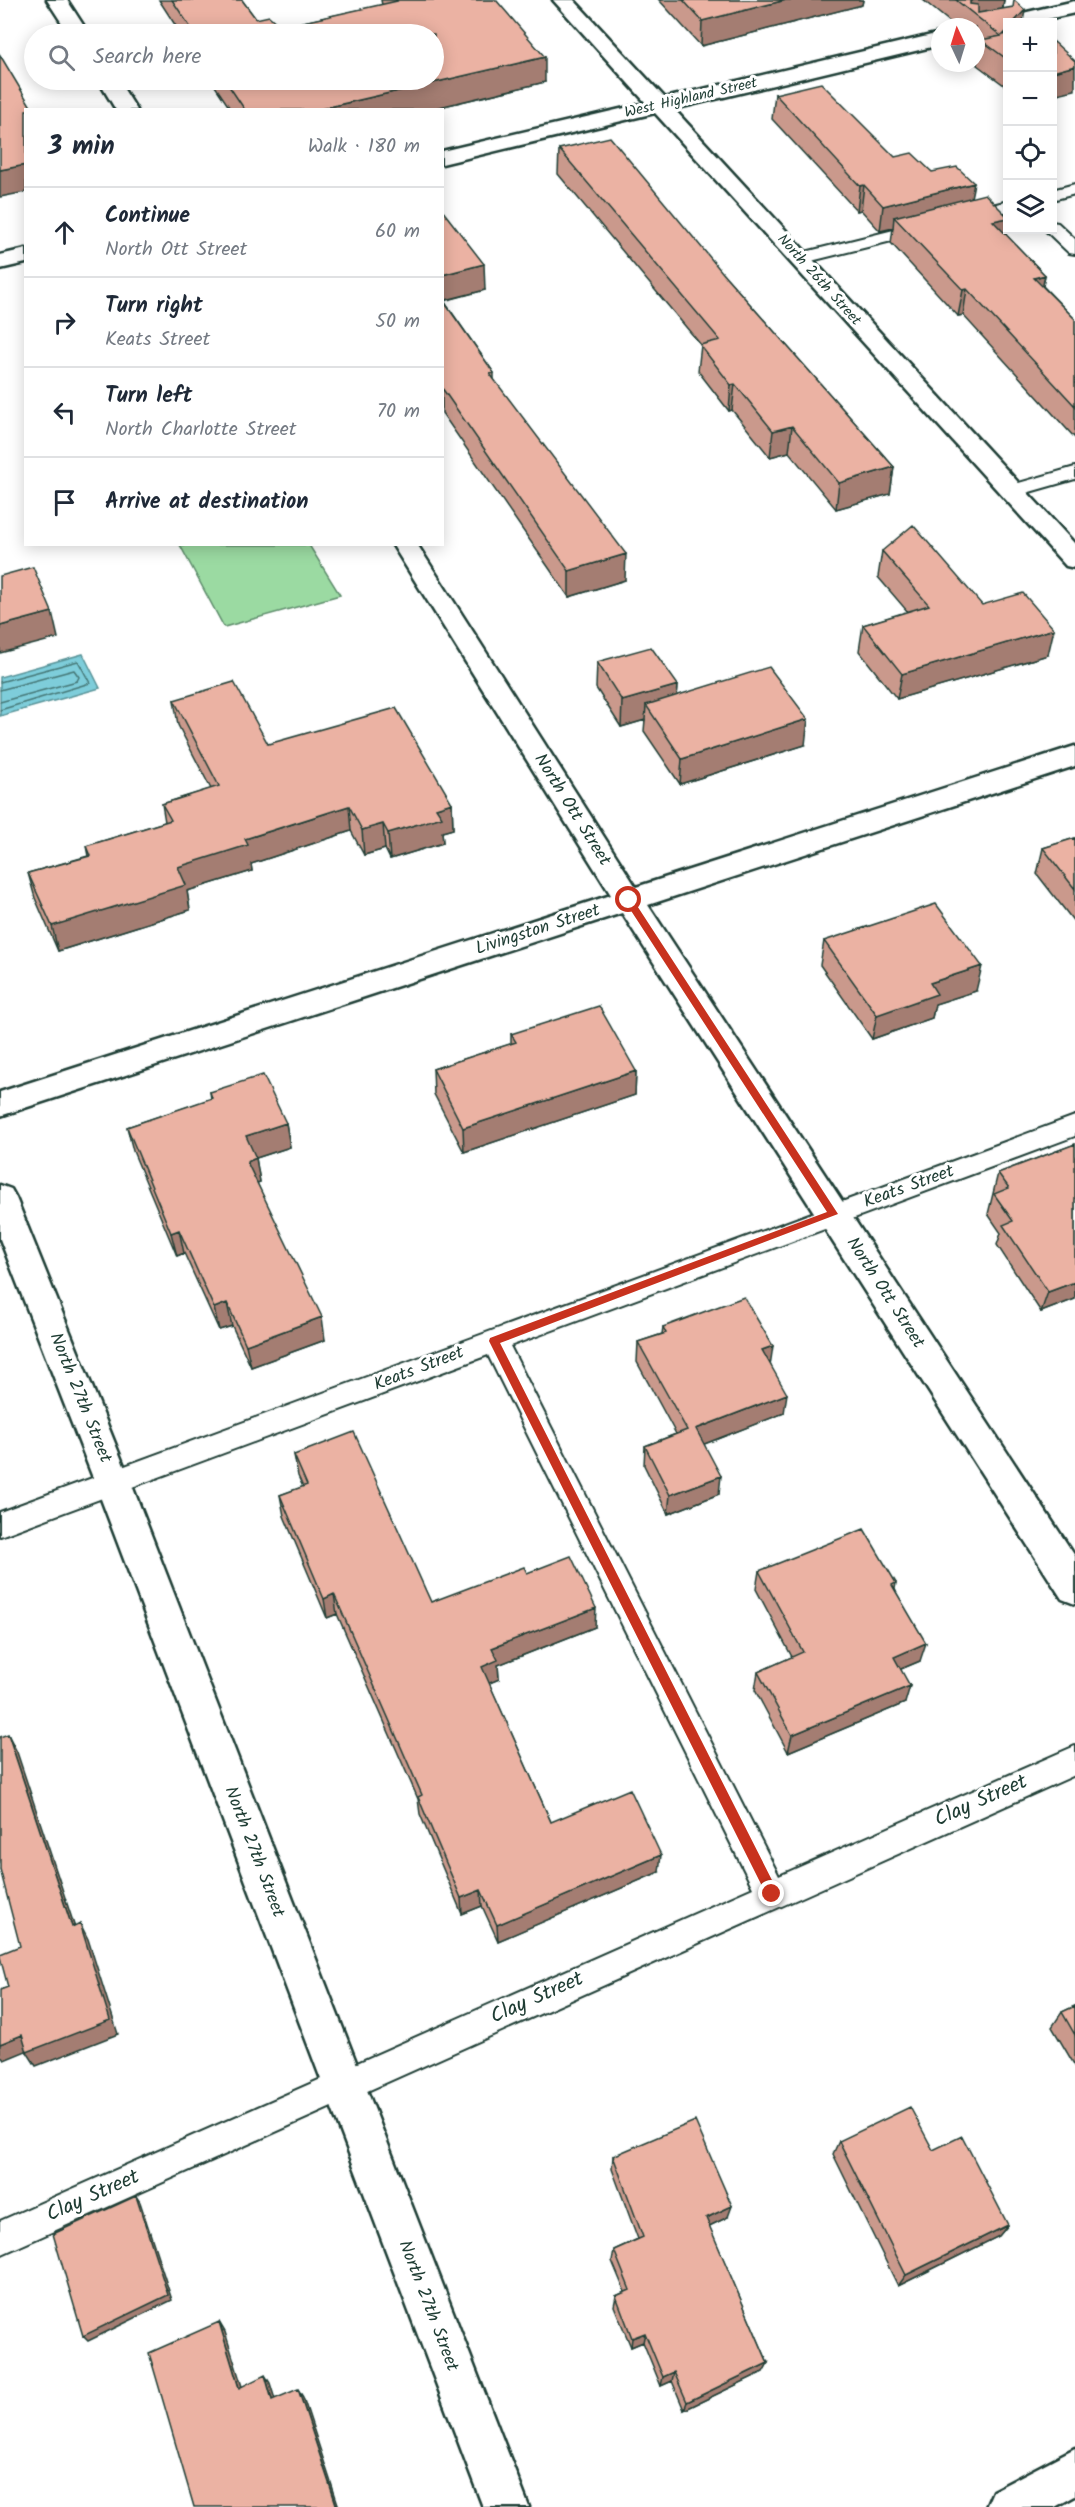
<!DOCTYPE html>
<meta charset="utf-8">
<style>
:root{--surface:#fff;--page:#f2f2f3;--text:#1f2937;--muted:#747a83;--line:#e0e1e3}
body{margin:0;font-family:Kalam,sans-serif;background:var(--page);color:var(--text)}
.controls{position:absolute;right:18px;top:18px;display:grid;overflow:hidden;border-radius:0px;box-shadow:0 3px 15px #0003}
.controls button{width:54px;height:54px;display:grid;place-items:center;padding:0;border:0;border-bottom:2px solid var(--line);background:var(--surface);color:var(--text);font:30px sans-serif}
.compass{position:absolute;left:931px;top:18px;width:54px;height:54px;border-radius:50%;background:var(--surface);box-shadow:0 3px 15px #0003;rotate:356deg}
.stop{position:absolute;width:18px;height:18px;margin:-14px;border:4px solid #c8321e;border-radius:50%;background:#fff}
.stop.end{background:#c8321e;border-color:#fff;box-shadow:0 2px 6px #0008}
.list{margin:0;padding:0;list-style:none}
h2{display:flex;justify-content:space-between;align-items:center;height:78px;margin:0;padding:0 24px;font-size:26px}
h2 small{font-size:20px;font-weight:400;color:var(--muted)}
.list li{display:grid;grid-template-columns:39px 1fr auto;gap:18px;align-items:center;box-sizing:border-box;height:90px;padding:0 24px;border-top:2px solid var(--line)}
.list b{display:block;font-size:22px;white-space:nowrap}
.list p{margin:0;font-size:20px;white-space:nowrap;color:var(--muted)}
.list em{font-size:20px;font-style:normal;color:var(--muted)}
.icon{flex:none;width:33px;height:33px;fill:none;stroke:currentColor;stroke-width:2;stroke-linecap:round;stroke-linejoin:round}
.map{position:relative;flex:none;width:1075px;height:2507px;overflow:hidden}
.search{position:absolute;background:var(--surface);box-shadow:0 3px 15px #0003;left:24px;top:24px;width:420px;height:66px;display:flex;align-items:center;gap:15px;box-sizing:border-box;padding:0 21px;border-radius:33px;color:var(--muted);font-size:22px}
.panel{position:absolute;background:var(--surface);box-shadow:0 3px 15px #0003;left:24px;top:108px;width:420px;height:438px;border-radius:0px}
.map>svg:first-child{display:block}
.green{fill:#9bdaa2;stroke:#5d8c6b;stroke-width:1.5}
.water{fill:#7ecdda;stroke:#589398;stroke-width:1.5}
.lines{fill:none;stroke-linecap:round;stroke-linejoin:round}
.shore{stroke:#457776;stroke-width:1.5}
.service-casing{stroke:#1f3d34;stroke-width:4}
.minor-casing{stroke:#1f3d34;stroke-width:5}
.service{fill:#fff;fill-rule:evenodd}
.minor{fill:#fff;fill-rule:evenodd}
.wall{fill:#ca998c;stroke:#1f3d34;stroke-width:1.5}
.shaded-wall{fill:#a47d72;stroke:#1f3d34;stroke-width:1.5}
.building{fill:#ebb2a3;stroke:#1f3d34;stroke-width:1.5}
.route{fill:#c8321e}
.labels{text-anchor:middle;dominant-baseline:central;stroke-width:6;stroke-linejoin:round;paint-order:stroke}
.far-street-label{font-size:15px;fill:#1f3d34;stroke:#fff}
.street-label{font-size:18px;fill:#1f3d34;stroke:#fff}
.near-street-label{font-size:21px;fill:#1f3d34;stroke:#fff}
</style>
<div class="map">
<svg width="1075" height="2507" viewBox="0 0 1075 2507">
<rect width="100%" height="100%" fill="#fff"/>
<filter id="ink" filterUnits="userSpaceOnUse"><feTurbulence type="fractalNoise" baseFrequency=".0167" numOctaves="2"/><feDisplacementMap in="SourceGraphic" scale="12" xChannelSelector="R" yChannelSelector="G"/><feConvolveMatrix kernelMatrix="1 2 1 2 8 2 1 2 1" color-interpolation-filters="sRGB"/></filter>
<g filter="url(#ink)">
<path class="green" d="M180,545H309L340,595L224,627Z"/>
<path class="water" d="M83,654L100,688L0,716V677Z"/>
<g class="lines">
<path class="shore" d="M0,682L78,661L90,683L0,710
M0,690L74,670L79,677L77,681L0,702"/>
<g class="service-casing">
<path id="service" d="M1075,184V194L1052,200V190Z
M1008,201V211L967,222L958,217L961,213Z
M926,222L932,223L935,227L932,231L799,264L790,259L793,255Z
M1052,222L1058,223L1075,239V254L1069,253L1046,231L1052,230Z
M1075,467V479L1012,497L1005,495L1002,491L1005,487Z
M1075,1116V1136L510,1346L779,1876L1075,1746V1775L0,2255V2221L753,1888L488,1355L0,1536V1512Z"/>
</g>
<g class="minor-casing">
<path id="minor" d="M47,0H67L89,34H69Z
M553,0H574L665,98L940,33V45L674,109L1075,544V568L1066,566L655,113L442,164V151L646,103Z
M1075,1V13L1033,22H1008V28L998,22L1001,18Z
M98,80H118L137,110H116Z
M26,249V263L0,269V255Z
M392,544H417L636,887L1075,746V766L648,905L1075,1556V1604L1062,1599L622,913L0,1116V1092L611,895Z
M0,1185L11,1189L16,1198L131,1483L529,2507H483L95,1483L0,1239Z
M1075,2448V2496L1055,2507H986L993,2491Z"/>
</g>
<use href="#service" class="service"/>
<use href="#minor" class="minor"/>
</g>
<path class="wall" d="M159,0H242L256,19L281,27L382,5L381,0H496L545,82L427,110H231L211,80H434V34H181Z
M659,0H863L862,5L701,46Z
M923,0H1004L1003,9L1008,22V88L977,65L980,47L976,43V27H956Z
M775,94L895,157L932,172L971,198L1008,217L1005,234L1045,275L1043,286L1075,319V438L963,315L958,316L891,243L893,228L880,231L861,210L857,211L772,119Z
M559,149L727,278L894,467L890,494L836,509L789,452L770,457L732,410L729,411L698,371L701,345L558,174Z
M442,210L485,290L444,301L494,373V380L625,580L569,597L442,413Z
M882,551L982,605L1048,655L897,699L859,651L863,625L908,612L878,577Z
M597,662L678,685L677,696L805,745L680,784L644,731L645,720L621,727L596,688Z
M174,700L268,744L452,803L453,829L442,832L443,843L390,859L385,849L364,855L351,831L251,864L252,871L187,891L190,910L58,951L35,898L28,873L88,856L86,846L165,822L162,804L211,789L178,725Z
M1075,838V923L1037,874L1043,848Z
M824,941L976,991L935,1004L932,1018L872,1039L820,965Z
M511,1034L636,1071L635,1095L464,1152L434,1094L433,1069L511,1044Z
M210,1092L286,1123L290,1147L256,1158L260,1182L257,1183L325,1340L251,1367L232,1326L219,1330L184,1253L177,1256L133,1151L127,1127L211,1099Z
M1075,1144V1299L1041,1312L997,1245L1001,1233L988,1214L998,1173Z
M663,1327L770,1363L784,1413L704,1444L719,1494L668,1514L644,1465L645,1446L676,1434L637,1362L638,1342L662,1334Z
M294,1455L431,1602L527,1573L595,1627L498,1665L499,1679L489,1683L551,1822L659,1872L498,1941L482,1906L462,1914L420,1814L418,1799L337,1614L327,1618L284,1516L280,1495L303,1487L298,1476Z
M759,1571L896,1583L895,1589L920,1661L901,1669L905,1703L788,1752L755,1690L758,1672L792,1657L756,1589Z
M1075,2006V2066L1052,2027L1062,2012Z
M839,2141L933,2150L1008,2225L999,2236L898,2286L833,2154Z
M613,2156L728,2217L709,2226L768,2363L763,2372L684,2410L672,2381L661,2386L643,2342L631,2347L614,2306L616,2296L625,2292L612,2261L614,2250L638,2239L612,2169Z"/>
<path class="shaded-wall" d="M786,0H863L862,5L701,46L702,21Z
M975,0H1004L1001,17L983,21L969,10L970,1Z
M1025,10L1023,22H1014Z
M545,57V82L427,110H316Z
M1075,66V90L1053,95V72Z
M26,165V192L0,197V170Z
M974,183L969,208L894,217L893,228L880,231L883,206Z
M864,185L861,210L857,211L860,186Z
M1008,218V222L1004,244L993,221Z
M484,264L485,290L442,301V275Z
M1045,275L1040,300L1034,278Z
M967,289L963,315L958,316L963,290Z
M735,384L732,410L729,411L731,385Z
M792,426L789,452L770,457L773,431Z
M894,467L890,494L836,509L839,483Z
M626,554L625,580L569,597V571Z
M52,612L58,638L0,653V626Z
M1054,629L1048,655L897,699L902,674Z
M678,685L676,711L646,705L645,720L621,727L622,701Z
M808,719L805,745L680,784L682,759Z
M452,803L453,829L442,832L443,843L390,859L388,833L436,808Z
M349,806L351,831L251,864L252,871L187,891L190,910L58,951L52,926L178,867L245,839Z
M383,824L385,849L364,855L362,830Z
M982,966L976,991L935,1004L932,1018L872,1039L877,1015L930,983Z
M636,1071L635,1095L464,1152L463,1128Z
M286,1123L290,1147L250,1160L246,1136Z
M256,1158L260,1182L251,1185L247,1162Z
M179,1230L184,1253L177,1256L171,1233Z
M1075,1282V1299L1041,1312L1048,1292Z
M227,1303L232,1326L219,1330L214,1308Z
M322,1317L325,1340L251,1367L246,1345Z
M773,1346L770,1366L762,1350Z
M787,1394L784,1413L694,1448L696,1429Z
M721,1476L719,1494L668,1514L670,1495Z
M334,1594L337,1614L327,1618L324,1599Z
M596,1608L595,1627L498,1665L499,1679L483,1686L482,1667L492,1648Z
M926,1643L920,1661L889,1674L894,1657Z
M910,1686L905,1703L788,1752L792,1735Z
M8,1734L17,1752L80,1943L72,1927Z
M661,1855L659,1872L498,1941L497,1925Z
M481,1890L482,1906L462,1914L461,1898Z
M80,1923L88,1939L118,2034L36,2066L27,2052Z
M22,2035L31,2049L4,2060L0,2055V2044Z
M136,2196L140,2202L172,2300L88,2341L83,2336Z
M732,2206L728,2217L703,2229L706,2218Z
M1008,2225L999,2236L898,2286L906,2275Z
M219,2322L225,2332L245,2396L239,2388Z
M645,2333L643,2342L631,2347L632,2338Z
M768,2363L763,2372L684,2410L687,2402Z
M674,2372L672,2381L661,2386L663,2377Z
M265,2375L270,2383L278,2409L272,2400Z
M298,2389L303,2397L339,2507H337Z"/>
<path class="building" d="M172,0H242L256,19L269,16L281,27L397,1L396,0H496L545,57L316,110H245L225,80H434V34H195Z
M683,0H786L702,21Z
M956,0H975L970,1V4L978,5V13L1013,7L1014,0L1025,10L1014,22H1008V30L1003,35L1008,34V60L981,40L1001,36Z
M1053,41L1075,61V66L1053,72Z
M0,55L33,110H26V165L0,170Z
M821,83L895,157L912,153L932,172L957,167L974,183L883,206L864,185L860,186L775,94Z
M610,137L727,278L894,467L839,483L792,426L773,431L735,384L731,385L700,345L720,340L559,149Z
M985,194L1008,217V218L993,221L1045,275L1034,278L1075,319V406L967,289L963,290L894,217Z
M442,210L484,264L442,275Z
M442,299L494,373L490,374L626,554L569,571L442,388Z
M913,525L982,605L1023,593L1054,629L902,674L863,625L929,605L882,551Z
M33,567L52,612L0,626V576Z
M651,647L678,685L622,701L597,662Z
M769,667L808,719L682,759L646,705Z
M234,682L268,744L396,708L452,803L436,808L442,817L388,833L383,824L362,830L349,806L245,839L248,845L178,867L186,885L52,926L28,873L90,856L86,846L171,820L162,804L219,786L174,700Z
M1075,838V889L1043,848Z
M936,904L982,966L930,983L937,994L877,1015L824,941Z
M599,1006L636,1071L463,1128L433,1069L516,1042L511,1034Z
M263,1075L286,1123L246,1136L256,1158L247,1162L322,1317L246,1345L227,1303L214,1308L179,1230L171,1233L127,1127L212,1098L210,1092Z
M1075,1144V1282L1048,1292L1003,1225L1013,1221L994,1194L1009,1188L998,1173Z
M744,1297L773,1346L762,1350L787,1394L696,1429L721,1476L670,1495L645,1446L687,1430L638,1342L666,1333L663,1327Z
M354,1432L431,1602L524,1567L527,1573L571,1556L596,1608L492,1648L498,1660L482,1667L551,1822L630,1789L661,1855L497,1925L481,1890L461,1898L418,1797L422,1795L334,1594L324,1599L280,1495L307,1485L294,1455Z
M864,1529L896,1583L892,1585L926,1643L894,1657L910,1686L792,1735L758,1672L803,1652L759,1571Z
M8,1734L72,1927L80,1923L110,2020L27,2052L22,2035L0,2044V1990L8,1987L0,1957V1954L20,1946L0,1869V1737Z
M1075,2006V2035L1062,2012Z
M910,2107L933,2150L962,2136L1008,2225L906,2275L839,2141Z
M695,2121L732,2206L706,2218L768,2363L687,2402L674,2372L663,2377L645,2333L632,2338L616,2296L630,2290L614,2250L643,2237L613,2156Z
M136,2196L168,2295L83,2336L53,2234Z
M219,2322L239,2388L265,2375L272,2400L298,2389L337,2507H194L149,2353Z"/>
</g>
<path class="route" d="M626,898H632L838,1214L500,1343L777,1890V1898L772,1900L768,1898L489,1341L490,1338L827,1212L626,903Z"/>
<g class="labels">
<g class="far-street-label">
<text transform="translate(691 98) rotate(-13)">West Highland Street</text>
<text transform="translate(819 280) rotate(48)">North 26th Street</text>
</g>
<g class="street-label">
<text transform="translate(572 810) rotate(58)">North Ott Street</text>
<text transform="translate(538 930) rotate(-18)">Livingston Street</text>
<text transform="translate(909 1187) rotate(-20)">Keats Street</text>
<text transform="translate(885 1293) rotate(57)">North Ott Street</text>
<text transform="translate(419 1369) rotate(-21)">Keats Street</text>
<text transform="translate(80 1398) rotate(68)">North 27th Street</text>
<text transform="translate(254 1852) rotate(69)">North 27th Street</text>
<text transform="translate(428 2306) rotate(69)">North 27th Street</text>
</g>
<g class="near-street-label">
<text transform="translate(981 1801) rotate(-24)">Clay Street</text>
<text transform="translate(537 1998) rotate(-24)">Clay Street</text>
<text transform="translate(93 2196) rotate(-24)">Clay Street</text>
</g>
</g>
</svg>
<div class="controls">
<button>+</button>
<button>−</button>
<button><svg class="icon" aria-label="locate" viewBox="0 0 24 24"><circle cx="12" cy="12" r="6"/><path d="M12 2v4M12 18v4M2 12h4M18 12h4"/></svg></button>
<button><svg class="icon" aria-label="layers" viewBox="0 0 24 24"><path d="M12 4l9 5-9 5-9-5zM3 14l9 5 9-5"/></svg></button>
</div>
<svg class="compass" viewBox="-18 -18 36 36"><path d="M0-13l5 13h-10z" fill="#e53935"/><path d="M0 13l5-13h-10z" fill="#747a83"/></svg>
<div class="stop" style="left:629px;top:900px"></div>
<div class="stop end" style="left:772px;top:1894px"></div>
<div class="search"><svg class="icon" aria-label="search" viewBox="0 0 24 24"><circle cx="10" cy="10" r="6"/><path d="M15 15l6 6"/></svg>Search here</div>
<section class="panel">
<h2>3 min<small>Walk · 180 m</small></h2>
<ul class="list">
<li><svg class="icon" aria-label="ahead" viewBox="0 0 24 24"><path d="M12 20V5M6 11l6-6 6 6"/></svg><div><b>Continue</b><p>North Ott Street</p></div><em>60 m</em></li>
<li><svg class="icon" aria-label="right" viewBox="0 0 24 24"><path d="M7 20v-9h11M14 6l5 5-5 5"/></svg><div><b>Turn right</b><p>Keats Street</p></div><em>50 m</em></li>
<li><svg class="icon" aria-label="left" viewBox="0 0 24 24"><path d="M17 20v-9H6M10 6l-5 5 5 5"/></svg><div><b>Turn left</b><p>North Charlotte Street</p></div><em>70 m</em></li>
<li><svg class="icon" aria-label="arrive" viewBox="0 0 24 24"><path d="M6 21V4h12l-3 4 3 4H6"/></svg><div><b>Arrive at destination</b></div></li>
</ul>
</section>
</div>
